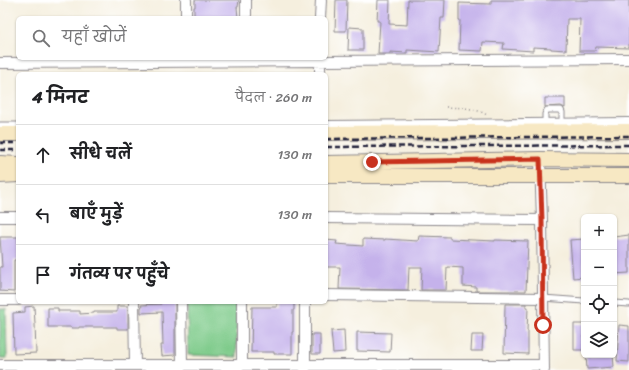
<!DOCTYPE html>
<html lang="hi">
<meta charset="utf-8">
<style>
:root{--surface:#fff;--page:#f6f6f6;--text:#202124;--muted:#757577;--line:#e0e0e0}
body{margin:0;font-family:Sriracha,"Playpen Sans Deva",sans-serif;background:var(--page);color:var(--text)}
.controls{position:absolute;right:12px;bottom:12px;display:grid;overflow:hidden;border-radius:6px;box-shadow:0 1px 3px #0004}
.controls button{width:36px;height:36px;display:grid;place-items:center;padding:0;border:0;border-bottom:1px solid var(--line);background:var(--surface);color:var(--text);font:20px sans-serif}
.stop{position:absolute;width:12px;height:12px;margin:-9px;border:3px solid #c8321e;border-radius:50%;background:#fff}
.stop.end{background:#c8321e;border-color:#fff;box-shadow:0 1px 4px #0008}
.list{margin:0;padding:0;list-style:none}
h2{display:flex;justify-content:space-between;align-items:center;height:52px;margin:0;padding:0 16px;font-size:17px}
h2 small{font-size:13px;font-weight:400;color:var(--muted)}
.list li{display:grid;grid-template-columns:26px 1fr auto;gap:12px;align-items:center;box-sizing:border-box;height:60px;padding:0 16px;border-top:1px solid var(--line)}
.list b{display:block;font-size:15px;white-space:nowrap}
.list em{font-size:13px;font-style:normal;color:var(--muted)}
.icon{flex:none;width:22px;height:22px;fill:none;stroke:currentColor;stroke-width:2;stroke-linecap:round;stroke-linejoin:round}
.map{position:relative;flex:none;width:629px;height:370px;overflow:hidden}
.search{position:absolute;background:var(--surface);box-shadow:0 1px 3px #0004;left:16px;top:16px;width:312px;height:44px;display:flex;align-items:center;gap:10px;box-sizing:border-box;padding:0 14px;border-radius:6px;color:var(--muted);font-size:15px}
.panel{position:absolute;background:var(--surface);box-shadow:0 1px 3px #0004;left:16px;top:72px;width:312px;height:232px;border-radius:6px}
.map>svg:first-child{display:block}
.green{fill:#7ecb8a;stroke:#507662}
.building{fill:#c5b2eb}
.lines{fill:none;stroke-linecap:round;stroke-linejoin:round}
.lane-casing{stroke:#8c888c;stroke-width:7}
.street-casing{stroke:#8c888c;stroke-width:12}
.secondary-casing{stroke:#8c888c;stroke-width:16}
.path{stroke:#8c888c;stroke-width:1.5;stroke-dasharray:1 3;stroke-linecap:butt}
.lane{stroke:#fff;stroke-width:5}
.street{stroke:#fff;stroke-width:10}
.secondary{stroke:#f7e8c3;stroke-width:14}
.rail{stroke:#22223b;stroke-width:2.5;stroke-dasharray:6 3;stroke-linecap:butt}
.route{stroke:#c8321e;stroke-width:5}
</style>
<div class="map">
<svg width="629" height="370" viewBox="0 0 629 370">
<rect width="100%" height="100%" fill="#fff"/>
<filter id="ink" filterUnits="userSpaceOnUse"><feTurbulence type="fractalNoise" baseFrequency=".025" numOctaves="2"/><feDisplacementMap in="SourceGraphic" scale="8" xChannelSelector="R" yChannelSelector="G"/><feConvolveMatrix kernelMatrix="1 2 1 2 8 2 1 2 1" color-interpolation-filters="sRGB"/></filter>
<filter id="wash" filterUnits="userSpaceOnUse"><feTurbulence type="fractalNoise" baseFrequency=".012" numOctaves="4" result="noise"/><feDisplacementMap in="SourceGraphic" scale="16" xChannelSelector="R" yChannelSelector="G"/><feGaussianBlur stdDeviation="0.9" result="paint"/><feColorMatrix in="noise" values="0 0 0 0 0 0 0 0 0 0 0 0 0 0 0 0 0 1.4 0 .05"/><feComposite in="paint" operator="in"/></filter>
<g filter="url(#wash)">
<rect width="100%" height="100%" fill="#f5efde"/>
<path class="green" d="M187,302H236L237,357L188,355Z
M0,309H6L7,358H0Z"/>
<g id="blocks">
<path class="building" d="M195,0H239L238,7H237L238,18H221V16L194,17V7H195Z
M336,0H347L346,31H335Z
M378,0H390L389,24L407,25L408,0H445L444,18H441L439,52L407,50V53L390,52V54H378L380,21H377Z
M491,0H629V48L596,47L595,51H579L580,19H567L566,50L551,49V48L533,47V51L503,49L504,43L483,42L482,51L459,50L460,20H459V3L491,4Z
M349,27L363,28V50H348Z
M545,98H565V108L561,106L545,107Z
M629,235V273L614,274V237Z
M419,236L450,237V239L495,241V240L528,241L526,291H476V287L463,286V268L448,267V268H447L446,290H421L422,267H409L408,290L339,289L340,267H326V240L337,241L336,244L363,246V239L385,240V239L418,241Z
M0,237H18V260H14V292L0,291V267H2Z
M584,239V277L573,278L570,240Z
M161,302H175V355L162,356L161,345H163L162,312L141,313V307H142L141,305L161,304Z
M277,302H294V310H293V332H292V354H274V352H251L252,307H277Z
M505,304H526V308H528L527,331H528V354L504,353Z
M34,306L35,324L36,353L14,354L13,313L25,312V307Z
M117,306H128V329H117V327H79V328H71V327H48V308H58V311H80V314L94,313V312H117Z
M574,324H584V350H574Z
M619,325L629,326V362L617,361Z
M344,330L345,352L333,353L331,331Z
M357,332L391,333L390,352L357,351Z
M312,334H320V354H312Z
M472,335H483L482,351H471Z
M605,355H613L614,367L587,369L586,356Z"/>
</g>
</g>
<g filter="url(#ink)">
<use href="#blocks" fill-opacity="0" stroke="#8c888c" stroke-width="1"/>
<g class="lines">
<g class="lane-casing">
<path id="lane" d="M545,124V114L547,110H561L562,112V124
M0,125H18
M543,298L584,301
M614,303L629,304"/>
</g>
<g class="street-casing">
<path id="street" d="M246,0V18
M186,18V0
M320,18L321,0
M0,63L629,59
M320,74V58
M326,126L629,123
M540,159L542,220L544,370
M0,217H18
M326,218L542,220
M326,295L543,298
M0,300H18
M134,302L135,365
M181,302L182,365
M0,365H544
M242,365V302
M305,370V302"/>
</g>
<g class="secondary-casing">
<path id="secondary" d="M326,133L629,131
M0,134H18
M0,163L18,164
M326,163L540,159L629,160
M0,176L18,175
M326,176H629"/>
</g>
<path class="path" d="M446,107C461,108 474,107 487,115"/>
<use href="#lane" class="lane"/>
<use href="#street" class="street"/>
<use href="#secondary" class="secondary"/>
<path class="rail" d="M326,139L629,136
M0,143H18
M326,147L629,145
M0,150H18"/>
</g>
</g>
<g class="lines" filter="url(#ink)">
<path class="route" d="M372,162L540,159L542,220L543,325"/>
</g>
</svg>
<div class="controls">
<button>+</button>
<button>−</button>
<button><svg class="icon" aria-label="locate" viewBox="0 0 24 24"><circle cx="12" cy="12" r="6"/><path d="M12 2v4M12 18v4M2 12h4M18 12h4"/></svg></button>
<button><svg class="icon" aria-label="layers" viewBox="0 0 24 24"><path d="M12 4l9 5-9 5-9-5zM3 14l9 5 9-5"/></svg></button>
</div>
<div class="stop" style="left:543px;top:325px"></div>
<div class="stop end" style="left:372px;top:162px"></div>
<div class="search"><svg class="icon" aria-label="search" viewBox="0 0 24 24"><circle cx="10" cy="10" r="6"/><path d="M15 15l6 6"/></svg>यहाँ खोजें</div>
<section class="panel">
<h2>4 मिनट<small>पैदल · 260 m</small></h2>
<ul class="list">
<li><svg class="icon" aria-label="ahead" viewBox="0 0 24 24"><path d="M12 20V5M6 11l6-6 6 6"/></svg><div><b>सीधे चलें</b></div><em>130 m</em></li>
<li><svg class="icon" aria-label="left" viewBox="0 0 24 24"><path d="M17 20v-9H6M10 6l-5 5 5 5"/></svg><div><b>बाएँ मुड़ें</b></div><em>130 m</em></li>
<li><svg class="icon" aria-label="arrive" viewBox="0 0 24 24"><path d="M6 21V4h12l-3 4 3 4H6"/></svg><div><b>गंतव्य पर पहुँचे</b></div></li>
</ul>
</section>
</div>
